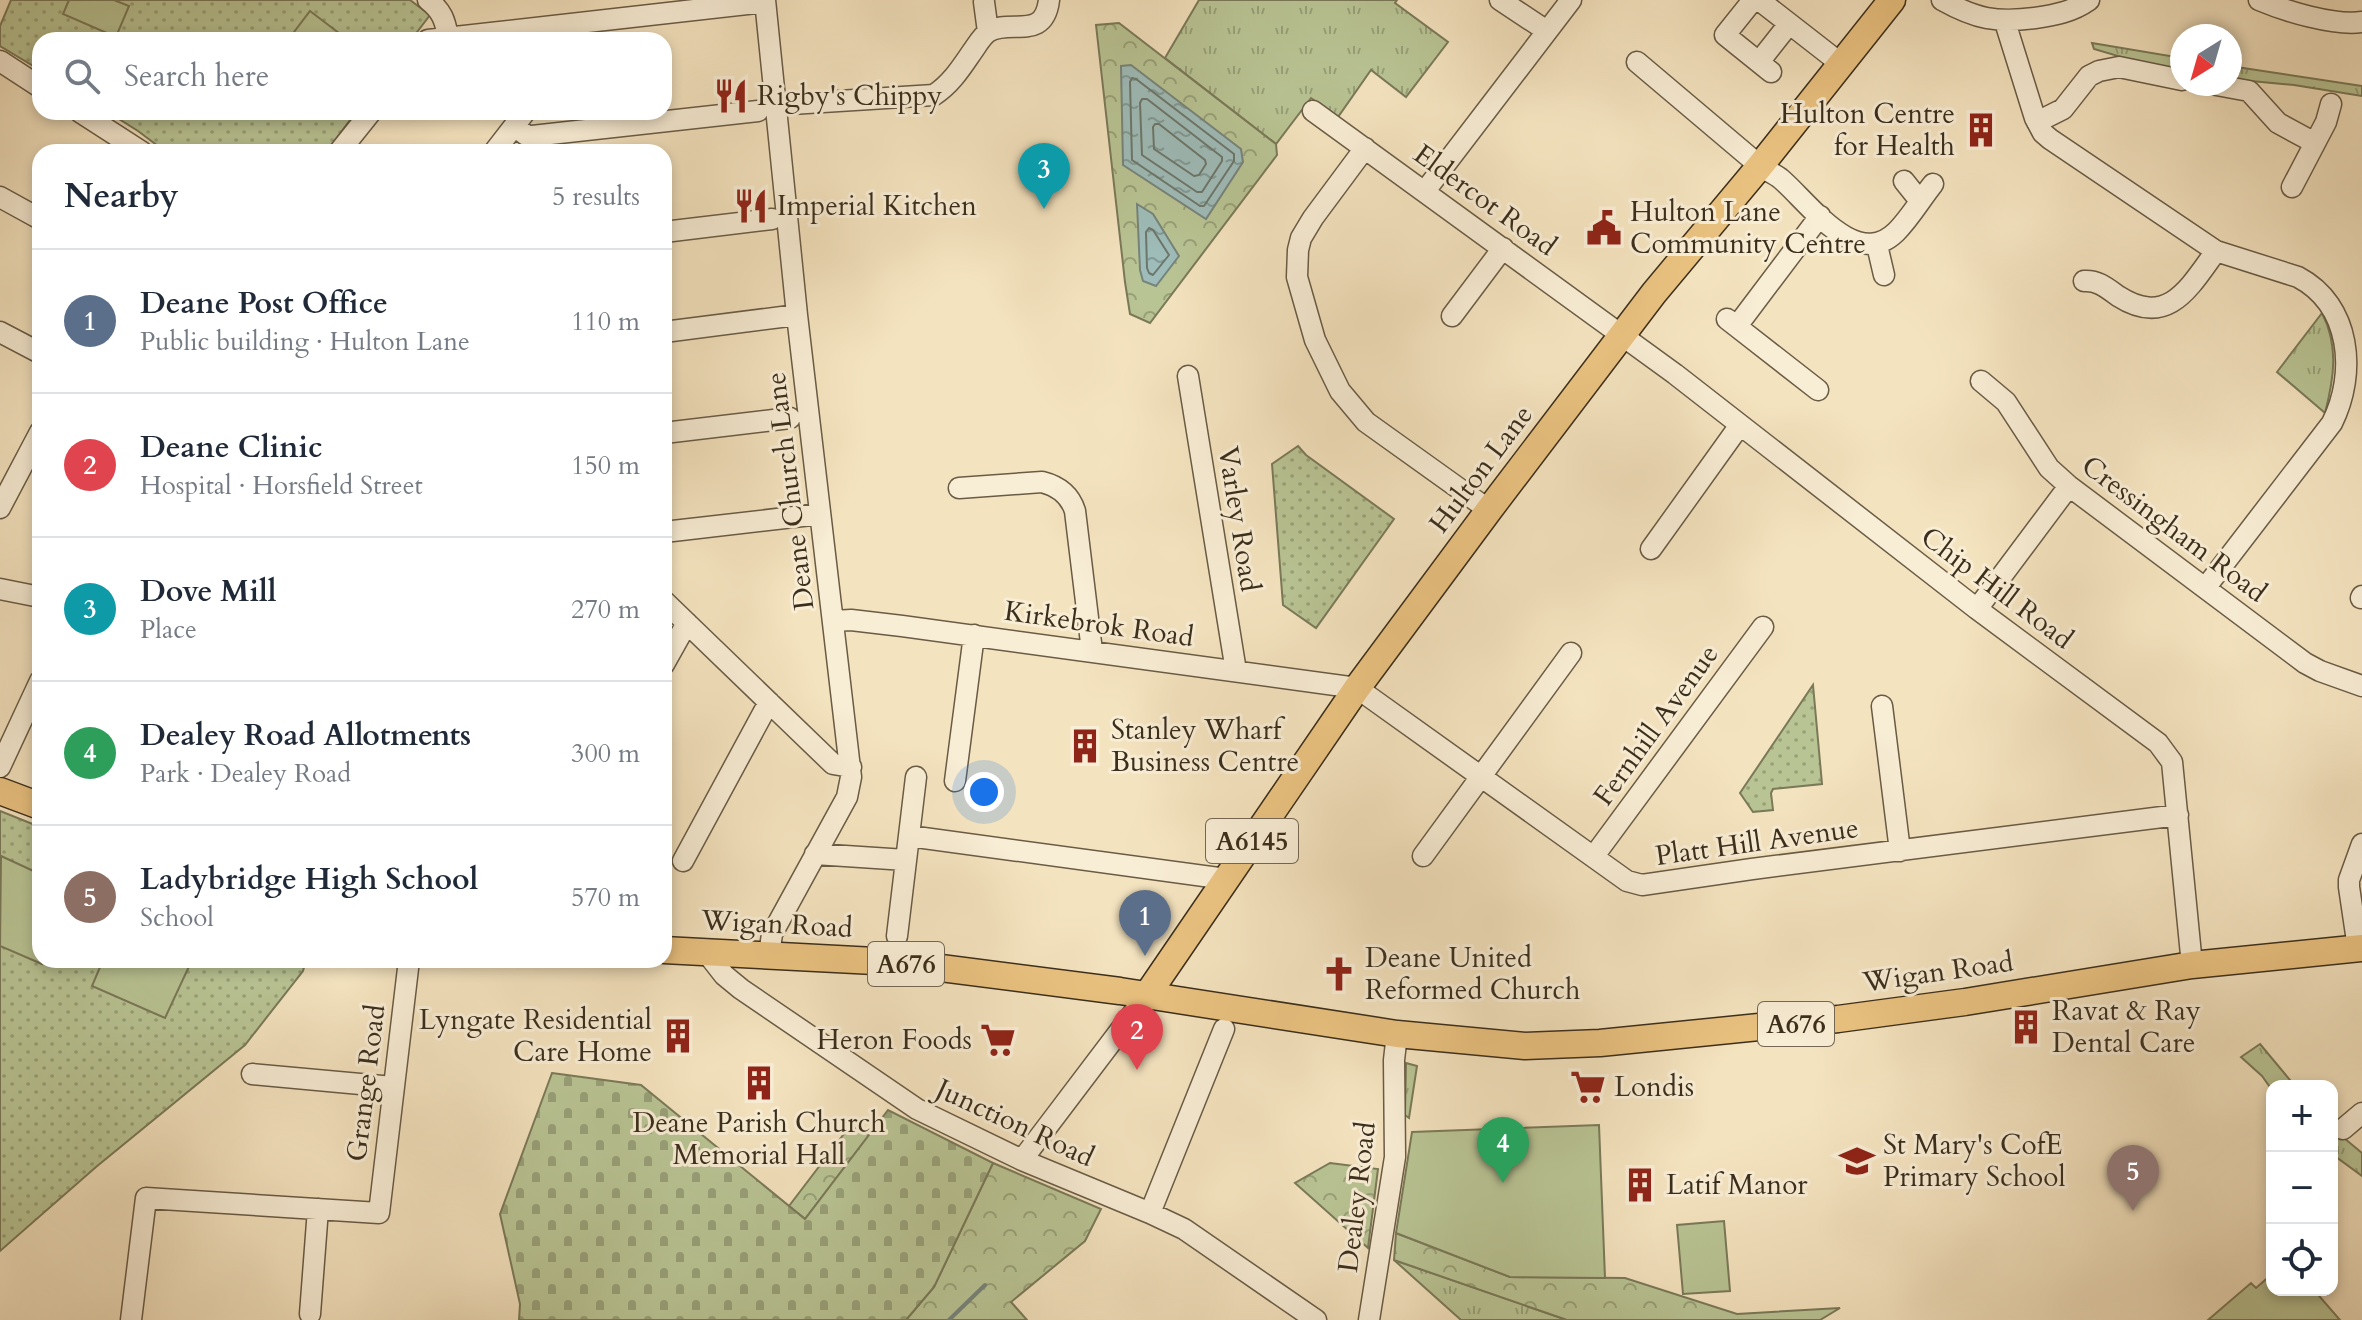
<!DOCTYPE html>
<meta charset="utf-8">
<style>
:root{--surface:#fff;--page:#f6f6f7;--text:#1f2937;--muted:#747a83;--line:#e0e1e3;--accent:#1a73e8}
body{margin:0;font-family:Cardo,serif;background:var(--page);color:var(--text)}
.controls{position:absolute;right:24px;bottom:24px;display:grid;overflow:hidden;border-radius:16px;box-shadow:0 4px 12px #0003}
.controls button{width:72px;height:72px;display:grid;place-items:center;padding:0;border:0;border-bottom:2px solid var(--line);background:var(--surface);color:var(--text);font:40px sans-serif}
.compass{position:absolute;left:2170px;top:24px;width:72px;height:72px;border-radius:50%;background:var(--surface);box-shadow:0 4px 12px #0003;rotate:217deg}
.you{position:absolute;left:984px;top:792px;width:28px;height:28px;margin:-20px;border:6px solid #fff;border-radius:50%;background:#1a73e8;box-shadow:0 0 0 12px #1a73e833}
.badge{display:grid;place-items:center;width:52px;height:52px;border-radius:50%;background:var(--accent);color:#fff;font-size:26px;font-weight:700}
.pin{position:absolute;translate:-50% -66px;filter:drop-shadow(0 2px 4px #0008)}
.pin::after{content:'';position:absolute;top:42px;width:28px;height:24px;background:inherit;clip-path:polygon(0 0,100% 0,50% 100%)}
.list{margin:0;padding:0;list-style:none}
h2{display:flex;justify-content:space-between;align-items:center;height:104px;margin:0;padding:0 32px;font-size:34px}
h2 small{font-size:26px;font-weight:400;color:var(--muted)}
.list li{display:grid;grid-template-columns:52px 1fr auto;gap:24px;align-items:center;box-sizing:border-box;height:144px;padding:0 32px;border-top:2px solid var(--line)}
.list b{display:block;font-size:30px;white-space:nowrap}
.list p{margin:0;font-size:26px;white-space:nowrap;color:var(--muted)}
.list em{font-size:26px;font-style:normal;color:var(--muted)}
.icon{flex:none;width:44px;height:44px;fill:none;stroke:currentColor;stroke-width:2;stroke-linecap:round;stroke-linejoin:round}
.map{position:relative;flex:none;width:2362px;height:1320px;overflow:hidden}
.search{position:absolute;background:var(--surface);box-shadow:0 4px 12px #0003;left:32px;top:32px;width:640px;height:88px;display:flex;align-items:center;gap:20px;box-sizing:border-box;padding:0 28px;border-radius:24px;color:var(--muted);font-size:30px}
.panel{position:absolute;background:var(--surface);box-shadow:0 4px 12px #0003;left:32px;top:144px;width:640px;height:824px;border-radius:24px}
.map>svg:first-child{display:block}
.grass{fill:url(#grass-tufts);stroke:#7a7958;stroke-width:2}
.forest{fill:url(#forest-crowns);stroke:#7a7958;stroke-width:2}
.cemetery{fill:url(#cemetery-stones);stroke:#7a7958;stroke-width:2}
.park{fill:url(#park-dots);stroke:#7a7958;stroke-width:2}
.garden{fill:#b9c494;stroke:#7a7958;stroke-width:2}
.water{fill:url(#water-ripples);stroke:#76847b;stroke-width:2}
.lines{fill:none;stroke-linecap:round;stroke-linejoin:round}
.shore{stroke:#6c766b;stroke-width:2}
.stream{stroke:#76847b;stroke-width:4}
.minor-casing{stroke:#695b45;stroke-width:23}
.major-casing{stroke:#3b2e1c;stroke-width:29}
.minor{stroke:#f8edd5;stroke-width:20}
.major{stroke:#eac280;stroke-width:26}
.labels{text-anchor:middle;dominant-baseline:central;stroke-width:6;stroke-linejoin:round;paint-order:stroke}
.shield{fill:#f8edd5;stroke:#746754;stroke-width:2}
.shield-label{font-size:26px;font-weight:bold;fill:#3b2e1c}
.poi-label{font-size:28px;fill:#3b2e1c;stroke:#f8edd5;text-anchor:start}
.street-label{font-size:28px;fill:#3b2e1c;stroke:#f8edd5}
</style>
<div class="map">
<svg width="2362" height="1320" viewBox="0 0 2362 1320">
<defs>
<pattern id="grass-tufts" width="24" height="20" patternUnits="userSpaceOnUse" patternTransform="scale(2)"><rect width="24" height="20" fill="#b9c494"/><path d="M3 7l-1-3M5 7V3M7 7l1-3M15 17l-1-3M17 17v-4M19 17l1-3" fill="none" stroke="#98a078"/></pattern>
<pattern id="forest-crowns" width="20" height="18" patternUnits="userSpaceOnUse" patternTransform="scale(2)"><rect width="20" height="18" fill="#b9c494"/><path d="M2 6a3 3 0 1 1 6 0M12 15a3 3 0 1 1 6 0" fill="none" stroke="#98a078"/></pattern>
<pattern id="cemetery-stones" width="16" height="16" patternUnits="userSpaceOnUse" patternTransform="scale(2)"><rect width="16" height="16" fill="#b9c494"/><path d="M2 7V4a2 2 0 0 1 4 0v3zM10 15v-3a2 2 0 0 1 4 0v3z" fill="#98a078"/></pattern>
<pattern id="park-dots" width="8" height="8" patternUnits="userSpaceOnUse" patternTransform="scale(2)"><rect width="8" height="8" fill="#b9c494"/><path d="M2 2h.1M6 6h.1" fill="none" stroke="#98a078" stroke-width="1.8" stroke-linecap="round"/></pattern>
<pattern id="water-ripples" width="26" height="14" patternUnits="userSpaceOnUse" patternTransform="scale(2)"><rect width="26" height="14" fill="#9ebdba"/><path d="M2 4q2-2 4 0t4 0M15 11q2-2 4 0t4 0" fill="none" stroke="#829a96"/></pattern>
</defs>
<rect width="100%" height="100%" fill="#f4e3bf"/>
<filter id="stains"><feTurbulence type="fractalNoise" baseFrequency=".0025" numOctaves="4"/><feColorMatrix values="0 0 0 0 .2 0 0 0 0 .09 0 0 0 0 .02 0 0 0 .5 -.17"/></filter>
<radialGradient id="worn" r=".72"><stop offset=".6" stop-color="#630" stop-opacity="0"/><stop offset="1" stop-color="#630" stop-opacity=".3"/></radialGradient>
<path class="grass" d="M1199,0H1397L1395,3L1448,42L1406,97L1371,70L1338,117L1311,98L1276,144L1165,58Z
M2092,43L2182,58V75L2094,49Z
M2230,66L2362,86V96L2294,85L2230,79Z
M2322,313C2339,346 2334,378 2325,413L2277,372Z
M2260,1044L2295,1086H2272V1090L2262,1076L2241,1057Z
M1406,1063L1417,1066L1409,1118L1405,1115Z
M2332,1128L2362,1153V1176L2332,1154Z
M1394,1260L1567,1320H1461Z"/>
<path class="forest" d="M1119,23L1276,144L1277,155L1150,323L1130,314L1125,282L1096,25Z
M850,1126L869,1135L805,1219L789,1206Z
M993,1163L1101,1209L1085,1241L1011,1302L1027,1320H906L934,1287Z
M1330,1163L1378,1169L1368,1248L1295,1183Z
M1396,1233L1510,1277L1625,1278L1737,1314L1840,1308L1820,1320H1567L1394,1260Z"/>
<path class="cemetery" d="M552,1073L641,1085L805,1219L888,1110L993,1163L934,1287L906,1320H519L520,1304L500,1214Z"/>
<path class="park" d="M11,0H410L430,15L411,40H40V70L0,46V26Z
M108,112H356L326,152H166L138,131Z
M1298,446L1306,455L1394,519L1316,628L1283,605L1272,464Z
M1813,685L1822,784L1773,789L1771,793L1773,810L1753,812L1740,793Z
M0,811L40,827V960H306L303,971L245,1045L96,1167L0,1251Z"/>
<path class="garden" d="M69,0H114L129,6L116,37L63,14Z
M310,11L348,40H288Z
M1,856L40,874V960H43L42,964L0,946Z
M103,960H192L165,1018L92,986Z
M1599,1125L1605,1278L1510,1277L1396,1233L1412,1132Z
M1724,1221L1730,1291L1683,1294L1677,1225Z
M2272,1274V1290H2314L2340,1320H2208L2251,1283L2256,1288Z"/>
<path class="water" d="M1131,65L1241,149L1243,162L1206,219L1123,165L1121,66Z
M1137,204L1153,214L1179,256L1156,286L1143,281L1140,270Z"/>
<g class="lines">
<path class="shore" d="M1132,78L1136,79L1234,154V161L1204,206H1200L1132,160L1130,82Z
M1142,99H1147L1222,157V161L1202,192H1197L1142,155L1140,103Z
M1155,124H1159L1205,160L1206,164L1199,175L1194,176L1154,149L1153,127Z
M1149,228L1153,230L1169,255L1153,275L1149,273L1147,268L1146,232Z"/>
<path class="stream" d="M949,1320L985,1285"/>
<g class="minor-casing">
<path id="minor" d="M428,0C442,11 445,20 448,37
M765,0L797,315L851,777L847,797L772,934L769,955
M1500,0L1547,31
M1753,0L1725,35L1771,72
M1759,0L1840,63
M1942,0C1976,19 1996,23 2035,18C2055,15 2072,12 2089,0
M2259,0C2285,11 2334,26 2362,22
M984,2L988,32
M2005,22L2035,118L2043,133L2050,139L2216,251L2298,277C2351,305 2357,373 2332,423L2206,587
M428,40L765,2
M0,61L40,87
M1637,62L1760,166C1767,171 1775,174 1781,179C1809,203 1856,271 1896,232C1910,218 1921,199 1933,184
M1759,62L1789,24
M2211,84L2249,91L2278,123L2315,143
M775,105L934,95C951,84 961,68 972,52C977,45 982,36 988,32C1010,18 1044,42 1049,0
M1313,111L1675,374L1977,609L2158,743L2172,762L2192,965
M80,112L142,152
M2037,122L2063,109L2089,76L2099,71L2119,67L2182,80
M514,126L526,135L532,136L758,111
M1365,148L1313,218L1301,238L1298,250L1297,277L1315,340L1340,391L1366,422L1489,510
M339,152L371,112
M494,152L525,112
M1904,181L1920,201
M2292,187L2326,122L2331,104
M1425,191L1571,0
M0,197L40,219
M664,232L772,219
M1877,245L1884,275
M2084,281C2098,280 2107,288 2118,296C2168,328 2189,288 2216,251
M1452,316L1503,248
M1727,319L1818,390
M1737,326L1820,216
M0,332L40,353
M664,332L797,315
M1188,376L1236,671
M1981,381L2006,402L2049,468L2069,486L2305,663L2320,671L2362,686
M664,433L790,418
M959,488L1042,482C1058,486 1070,495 1075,511L1092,651
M0,508L40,432
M664,532L820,514
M1651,549L1740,425
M0,589L40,597
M2361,598L2362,596
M664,601L833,764L851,767
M1977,609L2069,486
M834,621L851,620L902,626L1357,688L1627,881L1642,885L1752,869L2178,815
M664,664L687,623
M1882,706L1900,851
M0,767L40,681
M955,781L974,635
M909,836L1226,879
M815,854L906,860
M1423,856L1571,653
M1594,856L1763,627
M683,861L769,702
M897,936L916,777
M2358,948L2349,887V880L2362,844
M706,952L724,975L741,989L917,1109L1022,1160L1150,1213L1184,1229L1316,1320
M252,1074L393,1087
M2343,1129L2362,1113
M1022,1160L1147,995
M1150,1213L1224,1029
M310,1314L318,1209
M131,1320L146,1198L379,1213L409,960
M1369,1320L1395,1157L1394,1060L1397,1034"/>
</g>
<g class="major-casing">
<path id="major" d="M0,791L40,806
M664,950L894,962L1120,991L1397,1034L1525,1046L1600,1043L1838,1019L1965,1002L2192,965L2362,948
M1147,995L1357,688L1489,510L1654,293L1760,166L1892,0"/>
</g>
<use href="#minor" class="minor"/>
<use href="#major" class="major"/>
</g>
<defs>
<g id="restaurant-bare" transform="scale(2.76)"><path d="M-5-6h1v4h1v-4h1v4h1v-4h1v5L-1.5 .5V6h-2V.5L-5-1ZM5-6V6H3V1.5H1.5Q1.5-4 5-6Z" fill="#8f2418" stroke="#f8edd5" stroke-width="2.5" paint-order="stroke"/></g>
<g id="building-bare" transform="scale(2.76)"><path d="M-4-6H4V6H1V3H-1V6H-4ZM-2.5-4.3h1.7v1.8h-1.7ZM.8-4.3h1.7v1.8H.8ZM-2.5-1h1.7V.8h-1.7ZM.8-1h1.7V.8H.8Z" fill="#8f2418" stroke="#f8edd5" stroke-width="2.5" paint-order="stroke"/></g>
<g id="civic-bare" transform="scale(2.76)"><path d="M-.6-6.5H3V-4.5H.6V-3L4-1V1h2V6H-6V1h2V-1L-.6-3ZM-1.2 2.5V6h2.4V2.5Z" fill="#8f2418" stroke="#f8edd5" stroke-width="2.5" paint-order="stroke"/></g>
<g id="church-bare" transform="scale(2.76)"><path d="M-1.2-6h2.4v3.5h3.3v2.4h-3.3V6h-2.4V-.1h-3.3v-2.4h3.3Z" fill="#8f2418" stroke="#f8edd5" stroke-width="2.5" paint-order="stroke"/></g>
<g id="supermarket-bare" transform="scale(2.76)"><path d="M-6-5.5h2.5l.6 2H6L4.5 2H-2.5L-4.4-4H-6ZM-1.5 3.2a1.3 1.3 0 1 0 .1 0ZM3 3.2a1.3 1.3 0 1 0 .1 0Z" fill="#8f2418" stroke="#f8edd5" stroke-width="2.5" paint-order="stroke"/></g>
<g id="school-bare" transform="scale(2.76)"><path d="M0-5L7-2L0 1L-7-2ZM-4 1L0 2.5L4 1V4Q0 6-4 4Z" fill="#8f2418" stroke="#f8edd5" stroke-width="2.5" paint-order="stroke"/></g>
</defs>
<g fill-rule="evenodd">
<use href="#restaurant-bare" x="731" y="96"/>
<use href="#building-bare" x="1981" y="130"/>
<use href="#restaurant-bare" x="751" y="206"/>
<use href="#civic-bare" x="1604" y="228"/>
<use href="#building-bare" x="1085" y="746"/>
<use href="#church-bare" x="1339" y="974"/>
<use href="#building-bare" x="2026" y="1027"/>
<use href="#building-bare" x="678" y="1036"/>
<use href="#supermarket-bare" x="998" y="1040"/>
<use href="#building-bare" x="759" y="1083"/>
<use href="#supermarket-bare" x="1588" y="1087"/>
<use href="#school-bare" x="1857" y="1161"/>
<use href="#building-bare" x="1640" y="1185"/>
</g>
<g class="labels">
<g class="shield">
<rect x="1206" y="819" width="92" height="44" rx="6"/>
<rect x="868" y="942" width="76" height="44" rx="6"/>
<rect x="1758" y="1002" width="76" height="44" rx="6"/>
</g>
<g class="shield-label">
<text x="1252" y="841">A6145</text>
<text x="906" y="964">A676</text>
<text x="1796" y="1024">A676</text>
</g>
<g class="poi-label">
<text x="757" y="96">Rigby's Chippy</text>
<text x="1955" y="114" text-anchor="end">Hulton Centre<tspan x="1955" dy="32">for Health</tspan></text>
<text x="777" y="206">Imperial Kitchen</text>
<text x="1630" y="212">Hulton Lane<tspan x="1630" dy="32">Community Centre</tspan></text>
<text x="1111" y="730">Stanley Wharf<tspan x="1111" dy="32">Business Centre</tspan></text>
<text x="1365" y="958">Deane United<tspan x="1365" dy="32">Reformed Church</tspan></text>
<text x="2052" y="1011">Ravat &amp; Ray<tspan x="2052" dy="32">Dental Care</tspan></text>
<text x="652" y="1020" text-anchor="end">Lyngate Residential<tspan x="652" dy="32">Care Home</tspan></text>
<text x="972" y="1040" text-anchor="end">Heron Foods</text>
<text x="1614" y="1087">Londis</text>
<text x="759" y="1123" text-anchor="middle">Deane Parish Church<tspan x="759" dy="32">Memorial Hall</tspan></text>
<text x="1883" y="1145">St Mary's CofE<tspan x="1883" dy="32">Primary School</tspan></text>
<text x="1666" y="1185">Latif Manor</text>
</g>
<g class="street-label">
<text transform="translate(1485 200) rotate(36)">Eldercot Road</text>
<text transform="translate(1481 469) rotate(-53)">Hulton Lane</text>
<text transform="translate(790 491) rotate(-97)">Deane Church Lane</text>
<text transform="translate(1239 519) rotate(81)">Varley Road</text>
<text transform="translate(2174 529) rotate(37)">Cressingham Road</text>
<text transform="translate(1997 588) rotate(37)">Chip Hill Road</text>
<text transform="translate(1099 624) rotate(8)">Kirkebrok Road</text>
<text transform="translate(1656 725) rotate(-54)">Fernhill Avenue</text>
<text transform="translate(1757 842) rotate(-8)">Platt Hill Avenue</text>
<text transform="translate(777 924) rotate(3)">Wigan Road</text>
<text transform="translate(1938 972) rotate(-8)">Wigan Road</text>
<text transform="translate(366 1083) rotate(-83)">Grange Road</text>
<text transform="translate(1015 1123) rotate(25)">Junction Road</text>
<text transform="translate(1357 1197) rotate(-83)">Dealey Road</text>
</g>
</g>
<rect width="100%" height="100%" filter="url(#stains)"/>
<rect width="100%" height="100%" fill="url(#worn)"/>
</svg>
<div class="controls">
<button>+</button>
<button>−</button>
<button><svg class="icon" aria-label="locate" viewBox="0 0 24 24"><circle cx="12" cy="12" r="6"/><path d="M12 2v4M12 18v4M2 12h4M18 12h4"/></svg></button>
</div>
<svg class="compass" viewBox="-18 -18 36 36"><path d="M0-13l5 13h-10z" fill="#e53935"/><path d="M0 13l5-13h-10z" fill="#747a83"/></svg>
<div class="you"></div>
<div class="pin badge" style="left:1145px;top:956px;background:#5c6f8a">1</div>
<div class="pin badge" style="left:1137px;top:1070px;background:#e0444e">2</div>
<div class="pin badge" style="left:1044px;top:209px;background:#0f9aa8">3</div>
<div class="pin badge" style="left:1503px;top:1183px;background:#2e9e5b">4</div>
<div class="pin badge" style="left:2133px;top:1211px;background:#8d6e63">5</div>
<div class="search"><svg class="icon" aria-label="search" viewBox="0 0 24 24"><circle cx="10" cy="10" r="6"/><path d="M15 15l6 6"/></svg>Search here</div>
<section class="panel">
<h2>Nearby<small>5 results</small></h2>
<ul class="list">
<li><span class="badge" style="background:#5c6f8a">1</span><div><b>Deane Post Office</b><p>Public building · Hulton Lane</p></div><em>110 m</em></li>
<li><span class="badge" style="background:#e0444e">2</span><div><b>Deane Clinic</b><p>Hospital · Horsfield Street</p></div><em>150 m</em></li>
<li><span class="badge" style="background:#0f9aa8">3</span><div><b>Dove Mill</b><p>Place</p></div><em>270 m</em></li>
<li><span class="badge" style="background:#2e9e5b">4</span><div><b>Dealey Road Allotments</b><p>Park · Dealey Road</p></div><em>300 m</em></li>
<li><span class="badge" style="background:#8d6e63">5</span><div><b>Ladybridge High School</b><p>School</p></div><em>570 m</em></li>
</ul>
</section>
</div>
